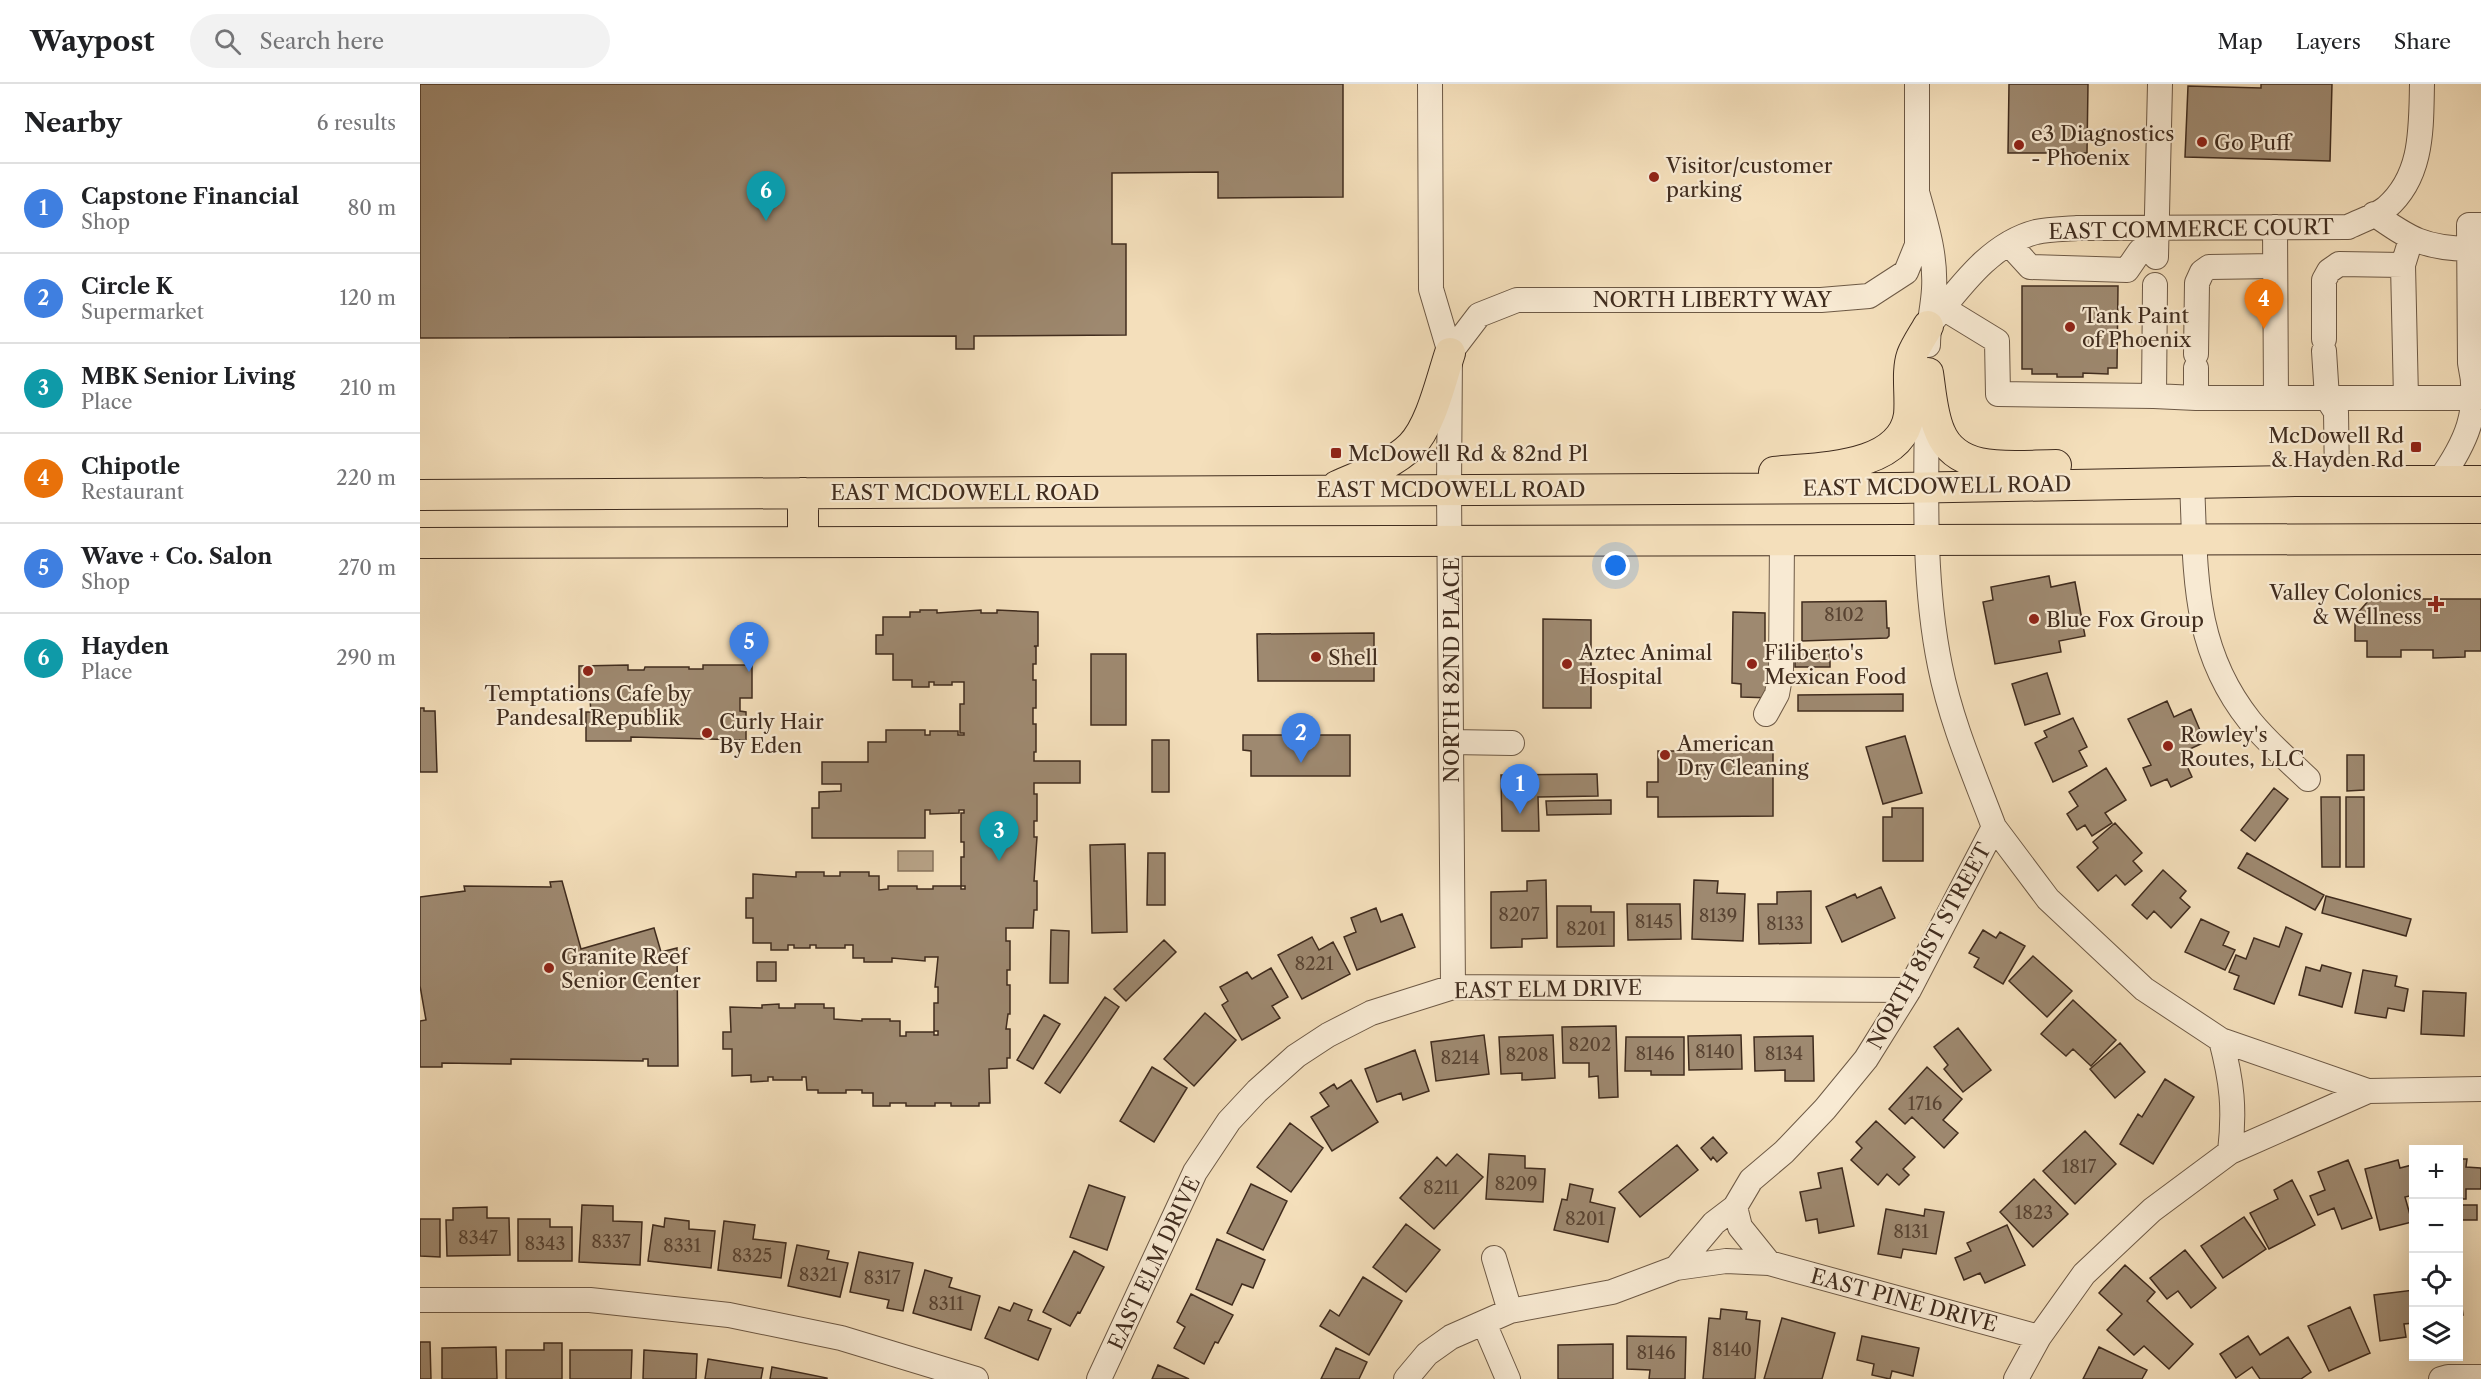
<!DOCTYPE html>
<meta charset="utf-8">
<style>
:root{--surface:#fff;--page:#f2f2f2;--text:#202124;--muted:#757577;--line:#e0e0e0;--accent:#ea580c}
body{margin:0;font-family:"Libre Caslon Text",serif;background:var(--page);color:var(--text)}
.controls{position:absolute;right:18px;bottom:18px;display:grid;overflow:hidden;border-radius:0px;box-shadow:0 6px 24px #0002}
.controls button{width:54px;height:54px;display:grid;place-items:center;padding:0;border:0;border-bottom:2px solid var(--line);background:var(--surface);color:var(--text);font:30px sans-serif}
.you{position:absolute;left:1196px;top:482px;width:21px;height:21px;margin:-15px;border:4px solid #fff;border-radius:50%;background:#1a73e8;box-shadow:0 0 0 9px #1a73e833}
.badge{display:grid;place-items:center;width:39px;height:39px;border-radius:50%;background:var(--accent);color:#fff;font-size:20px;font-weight:700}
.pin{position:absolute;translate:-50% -50px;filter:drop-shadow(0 2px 3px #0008)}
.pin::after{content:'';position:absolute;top:32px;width:21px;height:18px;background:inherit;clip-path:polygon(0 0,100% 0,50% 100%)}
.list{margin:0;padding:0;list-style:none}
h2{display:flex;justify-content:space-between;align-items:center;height:78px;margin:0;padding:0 24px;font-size:26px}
h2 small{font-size:20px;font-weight:400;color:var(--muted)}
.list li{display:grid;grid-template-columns:39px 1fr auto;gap:18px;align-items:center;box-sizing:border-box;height:90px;padding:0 24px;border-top:2px solid var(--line)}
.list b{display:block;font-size:22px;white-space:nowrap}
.list p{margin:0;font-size:20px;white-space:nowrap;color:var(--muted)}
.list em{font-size:20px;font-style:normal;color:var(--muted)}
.icon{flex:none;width:33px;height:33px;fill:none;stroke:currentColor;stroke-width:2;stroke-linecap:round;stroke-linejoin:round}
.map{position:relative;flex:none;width:2061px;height:1295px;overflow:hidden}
header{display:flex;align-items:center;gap:36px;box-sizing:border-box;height:84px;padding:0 30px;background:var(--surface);border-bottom:2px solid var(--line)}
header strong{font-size:28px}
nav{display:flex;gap:33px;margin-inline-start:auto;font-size:21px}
.search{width:420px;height:54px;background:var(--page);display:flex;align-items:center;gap:15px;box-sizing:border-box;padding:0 21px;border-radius:33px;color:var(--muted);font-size:22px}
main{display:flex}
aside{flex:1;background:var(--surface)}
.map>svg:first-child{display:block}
.water{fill:#b7a286;stroke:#87735c;stroke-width:1.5}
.building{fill:#9e8970;stroke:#402c1e;stroke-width:1.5}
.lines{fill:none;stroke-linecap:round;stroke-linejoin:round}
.minor-casing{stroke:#6d5945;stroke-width:26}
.major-casing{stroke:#402c1e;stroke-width:32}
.minor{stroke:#f8ead3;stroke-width:24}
.major{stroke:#f4dfbb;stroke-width:30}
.poi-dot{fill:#8f2418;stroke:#f8ead3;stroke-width:2}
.labels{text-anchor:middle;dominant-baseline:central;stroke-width:4.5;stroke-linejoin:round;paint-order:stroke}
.number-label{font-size:18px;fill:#584332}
.poi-label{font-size:21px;fill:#402c1e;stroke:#f8ead3;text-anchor:start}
.street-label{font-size:21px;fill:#402c1e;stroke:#f8ead3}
</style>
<header>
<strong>Waypost</strong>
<div class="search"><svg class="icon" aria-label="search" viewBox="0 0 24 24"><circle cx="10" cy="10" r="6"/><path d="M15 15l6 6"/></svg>Search here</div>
<nav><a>Map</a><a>Layers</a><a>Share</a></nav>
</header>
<main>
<aside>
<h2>Nearby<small>6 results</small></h2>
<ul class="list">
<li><span class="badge" style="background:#3f7fe0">1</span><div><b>Capstone Financial</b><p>Shop</p></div><em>80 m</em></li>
<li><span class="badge" style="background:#3f7fe0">2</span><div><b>Circle K</b><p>Supermarket</p></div><em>120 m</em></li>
<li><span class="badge" style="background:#0f9aa8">3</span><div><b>MBK Senior Living</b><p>Place</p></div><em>210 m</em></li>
<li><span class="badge" style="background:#e8710a">4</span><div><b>Chipotle</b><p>Restaurant</p></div><em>220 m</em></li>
<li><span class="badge" style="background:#3f7fe0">5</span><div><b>Wave + Co. Salon</b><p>Shop</p></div><em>270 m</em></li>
<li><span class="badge" style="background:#0f9aa8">6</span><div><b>Hayden</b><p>Place</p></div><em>290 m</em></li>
</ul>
</aside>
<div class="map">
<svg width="2061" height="1295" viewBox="0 0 2061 1295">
<rect width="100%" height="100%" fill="#f4dfbb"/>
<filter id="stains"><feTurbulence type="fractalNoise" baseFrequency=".00333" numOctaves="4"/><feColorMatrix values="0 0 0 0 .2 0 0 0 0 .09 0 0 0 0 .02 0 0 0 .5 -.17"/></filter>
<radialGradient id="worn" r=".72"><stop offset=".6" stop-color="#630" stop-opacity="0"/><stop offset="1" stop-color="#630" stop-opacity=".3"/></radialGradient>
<path class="water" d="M478,767H513V787H478Z"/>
<path class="building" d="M0,0H923V113L798,114V88L692,89V160H706V251L554,252V265H536V252L0,254Z
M1589,0H1668L1667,69H1588Z
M1841,0H1912L1910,77L1765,73L1768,2L1841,4Z
M1602,202H1698L1697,284H1688V290L1663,289V293H1637V290H1612V285H1602Z
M1629,492L1631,503L1655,498L1665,552L1639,557L1641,568L1575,580L1563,518L1573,516L1571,503Z
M1950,515H2061V567H2045V573L2013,574V566H1981V573H1947V557H1935V532Z
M1466,517L1467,544H1469V552L1467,554L1382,557V518Z
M500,526H517V529L561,526V529H577V526L618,528V562H614L616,563V580H613V596H616V624H613V640H616V668H614V677H660V699H614V710H617V737H614V753H617L614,797H617V826H614L613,844H586V857H590V886H587V901H590V930H588L586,945H590V974H587V984L569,985L570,1019H559V1022H531V1019H515V1022H486V1019H470V1022H453V1009H442V1006H426V1009H398V1006H387L386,993H382V996H353V993H348V997L331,998V991L312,992V965H303V948H311L310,923L342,924V921L359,920V924H375V920H404V924H414V935L442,937V935H470V937H480V952H486V948H514V951H518V947H514V919H518V903H515L518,873H505V877L472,874V878H444V874H433V861H425V864H396V861H390V864H374V861H368V866H351V859H333V834H326V814H333V790L376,793V788H404V792H420V788H449V792H459V806L468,805V802H497V805H513V802H541V805H545V802H541V773H544V758H541V729H544V726H539V729L510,730V726H505V754H392V724H399V708L421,707V700H402V678H448V658H466V646H505V651H510V647H538V651H544V649H540V620H544V598H532V601H514V598H509V603H492V596H473V570H456V551H463V533H490V528H500Z
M1313,528L1345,529V561H1353L1352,614L1321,613V600L1312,599Z
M1123,535L1171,536V624H1123Z
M954,549V597H838L837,550Z
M1375,566H1410V583H1375Z
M671,570H706V641H671Z
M208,581V586H224L225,583H269V585H283V581H332V614H320V627L326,628V656L211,653V657H166V628H171L170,616H159V582Z
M1627,589L1640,630L1605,641L1592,600Z
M1483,610V627H1378V611Z
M1747,617L1754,633L1771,625L1785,658L1761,669L1772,693L1751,703L1747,695L1731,702L1723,684L1731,681L1708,635Z
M0,624H4V627H15L17,688H0Z
M1653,634L1667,663L1659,667L1667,682L1633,698L1615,659L1627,653L1624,647Z
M823,651H930V692H831V667L823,666Z
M1485,652L1502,709L1463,720L1446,663Z
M732,656H749V708H732Z
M1238,667H1353V732L1238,733V713H1227V698H1238Z
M1927,671H1944V706L1927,707Z
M1686,684L1706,716L1685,729L1692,739L1672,752L1665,741L1657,746L1647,730L1658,722L1649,708Z
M1177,690L1178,712L1118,713L1119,747H1082L1081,691Z
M1854,704L1868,715L1835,757L1821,746Z
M1901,713H1920V783H1902Z
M1926,713H1944V783H1926Z
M1191,716V730L1127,731L1126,717Z
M1472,724H1503V777H1463V733H1472Z
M1695,739L1722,769L1713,777L1722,787L1705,801L1696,791L1678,807L1657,783L1678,764L1673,758Z
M705,760L707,848L672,849L670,761Z
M728,769H745V821H727Z
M1827,769L1904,811L1895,826L1818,784Z
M1743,786L1766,807L1760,814L1770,823L1751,844L1734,827L1727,835L1712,821Z
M1126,796L1127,854L1102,855V863L1071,864V808L1107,807V797Z
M1274,796L1298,797L1297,809L1325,810L1323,857L1272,855Z
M142,797L161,865L234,844L241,868L257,864L258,982H228V975H223V977L91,975V980L22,979V983H0V937L6,936L0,902V813L45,807L44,802L131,803L130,798Z
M1461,803L1475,834L1422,858L1406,823L1435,810L1437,814Z
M1391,807V859L1339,860L1338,820H1357V808Z
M1906,812L1991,835L1986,852L1902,829Z
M1207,820H1260L1261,855L1208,856Z
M1137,822H1171V828H1194V862L1137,863Z
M956,824L961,838L982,830L995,863L937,886L924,853L936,848L931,834Z
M1781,835L1809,848L1803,861L1815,866L1805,886L1765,868Z
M1866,843L1882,850L1854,920L1814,905L1819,892L1809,888L1816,871L1826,875L1834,854L1859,863Z
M631,846L649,847L648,899H630Z
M1563,846L1576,854L1580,848L1605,862L1583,900L1554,883L1559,874L1549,869Z
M892,853L899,866L913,858L930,890L882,915L858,871Z
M744,856L756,868L706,917L694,905Z
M1613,872L1652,907L1627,933L1589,897Z
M337,878H356V897H337Z
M1902,881L1931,889L1922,923L1879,911L1886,883L1900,887Z
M851,884L868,913L852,922L860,934L822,956L802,921L808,917L800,903L827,888L832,895Z
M1943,886L1977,892L1975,902L1988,905L1984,927L1968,924L1966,934L1935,929Z
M2003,907L2046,909L2044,952L2001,950Z
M685,913L699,923L640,1009L625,999Z
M1653,916L1696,956L1671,982L1653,965L1646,972L1621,950Z
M785,929L816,956L774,1002L744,975Z
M624,931L640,940L613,985L597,976Z
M1196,942L1198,1013L1179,1014L1178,992L1169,993V979H1143L1142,943Z
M1538,944L1571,986L1543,1008L1524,985L1528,981L1514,963Z
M1064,951L1069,990L1016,997L1011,958Z
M1133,951L1135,994L1102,996V989L1081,990L1079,953Z
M1321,951L1322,985L1269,986L1268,952Z
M1393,952L1394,997H1365V986L1335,987L1334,953Z
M1206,953H1264V991H1231V987H1205Z
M1700,959L1725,988L1695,1014L1670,985Z
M995,966L1009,1007L983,1016L981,1009L957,1018L945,985Z
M732,983L767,1004L734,1058L700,1037Z
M1507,983L1542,1015L1523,1036L1538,1049L1524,1064L1492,1033L1485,1040L1469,1025Z
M1745,995L1774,1013L1733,1080L1700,1060L1718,1030L1722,1033Z
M931,996L958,1038L912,1067L891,1033L909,1022L900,1009L914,1000L917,1005Z
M1456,1037L1495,1073L1483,1085L1489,1091L1479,1101L1467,1090L1458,1101L1431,1076L1442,1064L1436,1058Z
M870,1039L903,1064L871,1108L837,1083Z
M1665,1047L1696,1080L1655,1120L1623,1087Z
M1293,1053L1307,1069L1297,1078L1293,1073L1291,1076L1281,1064Z
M1257,1061L1278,1086L1220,1133L1199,1108Z
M1037,1070L1063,1093L1014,1145L980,1114L1017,1073L1026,1082Z
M1069,1070L1105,1072V1084L1125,1085L1123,1118L1066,1115Z
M2038,1075H2047L2046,1083L2061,1084V1105H2046V1115H2038Z
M1928,1076L1952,1134L1922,1145L1914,1124L1898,1131L1890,1112L1905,1106L1898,1088Z
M1978,1076L1980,1084L1992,1081L1994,1086V1111L1985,1113L1992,1138L1960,1146L1945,1085Z
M1422,1084L1434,1142L1399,1149L1397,1135L1386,1137L1380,1108L1401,1104L1398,1089Z
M1614,1095L1648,1130L1613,1163L1580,1128Z
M1872,1096L1895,1141L1849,1165L1830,1129L1858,1115L1854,1106Z
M831,1100L867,1117L843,1166L807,1149Z
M1150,1100L1173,1105L1170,1118L1195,1124L1188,1158L1134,1146L1142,1115L1147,1116Z
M669,1101L705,1113L687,1166L650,1153Z
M162,1121L193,1122V1137L222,1138L220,1181L159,1178Z
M2038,1121H2057V1136H2038Z
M67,1123V1134H89L90,1171L27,1172L26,1136H33V1124Z
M1466,1125L1504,1132L1505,1125L1524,1128L1516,1170L1483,1165L1481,1174L1458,1170Z
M1824,1133L1846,1165L1803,1194L1781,1162Z
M245,1134L269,1137V1145L295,1147L291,1184L228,1177L233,1141L244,1143Z
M0,1135H20V1173L0,1172Z
M98,1135H130V1143H152V1177H98Z
M304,1137L335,1141L333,1155L366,1159L361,1194L298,1186Z
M986,1140L1020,1166L986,1208L953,1183Z
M1587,1141L1605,1181L1565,1199L1560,1189L1544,1196L1535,1174L1551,1167L1547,1159Z
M797,1155L845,1176L833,1204L822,1200L812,1221L776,1205Z
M377,1161L409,1167L407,1175L428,1179L420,1213L368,1202Z
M1765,1166L1796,1204L1771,1224L1758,1207L1747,1215L1730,1194Z
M654,1167L684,1183L660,1229L658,1228L650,1242L623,1228Z
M439,1168L493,1179L483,1227L467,1224L469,1216L430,1208Z
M1705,1181L1735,1208L1727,1217L1773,1260L1749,1285L1724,1262L1714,1271L1687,1246L1702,1230L1679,1209Z
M505,1186L532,1194L529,1203L560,1212L551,1246L493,1229Z
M2038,1191L2043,1231H2038Z
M943,1193L982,1217L949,1271L900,1242L910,1226L919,1232Z
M1994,1206V1239L1984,1240L1986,1253L1960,1257L1954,1211Z
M771,1210L813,1231L798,1259L795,1258L784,1280L754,1264L765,1243L757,1238Z
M594,1219L612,1226L608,1236L631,1245L618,1276L565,1254L579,1223L590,1227Z
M1930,1223L1950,1269L1909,1287L1888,1242Z
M1301,1225L1327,1228L1326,1235L1340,1237L1335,1295H1283L1289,1234L1300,1235Z
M1362,1234L1415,1249L1402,1295H1344Z
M1207,1252L1266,1253L1265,1295H1229L1230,1286L1207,1285Z
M1442,1252L1499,1264L1493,1292L1472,1287L1470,1295L1452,1291L1454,1280L1437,1276Z
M1828,1252L1840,1271L1868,1253L1891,1288L1881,1295H1840L1832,1283L1816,1294L1800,1270Z
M0,1258H10L11,1295H0Z
M124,1259H142V1295H86V1266H124Z
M1193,1260V1295H1138V1261Z
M76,1263L77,1295H22V1264Z
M1679,1263L1727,1286L1722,1295H1663Z
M916,1264L947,1278L939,1295H901Z
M150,1266H212L211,1295H150Z
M224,1266L277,1270L276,1295H223Z
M288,1275L343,1284L341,1295H285Z
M738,1281L769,1295H732Z
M352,1283L407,1294V1295H350Z"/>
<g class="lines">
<g class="minor-casing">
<path id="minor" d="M1010,0L1011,205L1030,269L1029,406L1033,903
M1497,108C1506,140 1516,171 1514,205C1513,224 1508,242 1508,261
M1954,130C1990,155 2004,164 2049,165
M1855,143L1856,314
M1589,160L1610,183L1707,186L1720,167L1735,161
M1736,173L1740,0
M1523,224L1577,257L1578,310L1734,312L1735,201
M1510,240C1539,205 1569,160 1616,148C1629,145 1644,145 1657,144L1928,143C1940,137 1956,132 1966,124C2003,92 2001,45 2002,0
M1904,255V196L1909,187L1919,180L1983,181
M1904,267L1907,314L1916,328L1917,397
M1030,269L1059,231L1097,216H1401L1449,212L1486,188L1497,161V0
M1776,270L1777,199L1782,188L1789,183L1855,182
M1734,312L1776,314H2058
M1776,314V284
M1986,314L1983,181L1991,155
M2019,397C2046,359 2061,327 2050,279L2049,141H2061
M1772,398C1776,486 1771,563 1830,637C1847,658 1868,676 1888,695
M1346,630L1357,610L1361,588L1362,455
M1031,658L1092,659
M1574,743L1628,815L1724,905L1801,956L1948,1007L2061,1005
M1801,956C1812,998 1815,1025 1810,1068
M1315,1123L1320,1143L1349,1179
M1074,1174L1090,1227
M1256,1184L1294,1139L1315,1123L1331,1096L1364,1068L1405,1025L1446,975L1489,906L1574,743C1554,690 1531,638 1520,582C1503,499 1506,408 1507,323
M0,1216H170L309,1231L421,1254L556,1295
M1064,1239L1088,1295
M679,1295L775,1088L809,1037L837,1007L876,972L908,951L951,929L1033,903L1489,906
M986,1295L1007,1270L1031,1253L1090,1227L1192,1208L1256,1184L1306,1177L1349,1179L1619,1253
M1596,1295L1619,1253L1664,1190L1732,1126L1810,1068L1948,1007
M2021,1295L2028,1293H2061"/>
</g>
<g class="major-casing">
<path id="major" d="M1508,289C1511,308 1512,330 1520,348C1538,392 1597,381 1636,381
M1354,388C1395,383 1481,386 1489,331C1491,312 1486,288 1492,271C1496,261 1503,251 1508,242
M917,402C941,391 972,381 991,362C1011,342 1021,296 1030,269
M383,409V458
M0,411L1479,404L1875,397H2061
M0,459L2061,455"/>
</g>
<use href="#minor" class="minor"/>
<use href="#major" class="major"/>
</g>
<g class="poi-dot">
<circle cx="1782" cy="58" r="6"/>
<circle cx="1599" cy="61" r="6"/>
<circle cx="1234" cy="93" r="6"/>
<circle cx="1650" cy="243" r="6"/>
<rect x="1990" y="357" width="12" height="12" rx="3"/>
<rect x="910" y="363" width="12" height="12" rx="3"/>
<path d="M2013 511h6v6h6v6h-6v6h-6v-6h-6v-6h6z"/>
<circle cx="1614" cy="535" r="6"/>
<circle cx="896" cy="573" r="6"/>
<circle cx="1147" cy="580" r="6"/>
<circle cx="1332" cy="580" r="6"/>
<circle cx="168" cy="587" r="6"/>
<circle cx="287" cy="649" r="6"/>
<circle cx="1748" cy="662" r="6"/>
<circle cx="1245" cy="671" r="6"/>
<circle cx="129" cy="884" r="6"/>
</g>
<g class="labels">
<g class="number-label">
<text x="1424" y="531">8102</text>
<text x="1099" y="831">8207</text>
<text x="1298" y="832">8139</text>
<text x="1234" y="838">8145</text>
<text x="1365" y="840">8133</text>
<text x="1166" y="845">8201</text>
<text x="894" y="880">8221</text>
<text x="1170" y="961">8202</text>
<text x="1295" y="968">8140</text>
<text x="1235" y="970">8146</text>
<text x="1364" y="970">8134</text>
<text x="1107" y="971">8208</text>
<text x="1040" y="974">8214</text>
<text x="1505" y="1020">1716</text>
<text x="1659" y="1083">1817</text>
<text x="1096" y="1100">8209</text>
<text x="1021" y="1104">8211</text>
<text x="1614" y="1129">1823</text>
<text x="1165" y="1135">8201</text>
<text x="1491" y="1148">8131</text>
<text x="58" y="1154">8347</text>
<text x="191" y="1158">8337</text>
<text x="125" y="1160">8343</text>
<text x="262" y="1162">8331</text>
<text x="332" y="1172">8325</text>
<text x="398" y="1191">8321</text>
<text x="462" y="1194">8317</text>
<text x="526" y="1220">8311</text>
<text x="1312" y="1266">8140</text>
<text x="1236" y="1269">8146</text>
</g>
<g class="poi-label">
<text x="1611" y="49">e3 Diagnostics<tspan x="1611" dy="24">- Phoenix</tspan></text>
<text x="1794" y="58">Go Puff</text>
<text x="1246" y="81">Visitor/customer<tspan x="1246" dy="24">parking</tspan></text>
<text x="1662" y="231">Tank Paint<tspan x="1662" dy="24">of Phoenix</tspan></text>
<text x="1984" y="351" text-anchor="end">McDowell Rd<tspan x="1984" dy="24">&amp; Hayden Rd</tspan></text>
<text x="928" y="369">McDowell Rd &amp; 82nd Pl</text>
<text x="2002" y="508" text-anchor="end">Valley Colonics<tspan x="2002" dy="24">&amp; Wellness</tspan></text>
<text x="1626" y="535">Blue Fox Group</text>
<text x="1159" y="568">Aztec Animal<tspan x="1159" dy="24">Hospital</tspan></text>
<text x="1344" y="568">Filiberto's<tspan x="1344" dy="24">Mexican Food</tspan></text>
<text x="908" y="573">Shell</text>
<text x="168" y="609" text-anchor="middle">Temptations Cafe by<tspan x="168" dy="24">Pandesal Republik</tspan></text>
<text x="299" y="637">Curly Hair<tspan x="299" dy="24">By Eden</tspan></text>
<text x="1760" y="650">Rowley's<tspan x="1760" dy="24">Routes, LLC</tspan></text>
<text x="1257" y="659">American<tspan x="1257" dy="24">Dry Cleaning</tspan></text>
<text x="141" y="872">Granite Reef<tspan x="141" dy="24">Senior Center</tspan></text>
</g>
<g class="street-label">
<text transform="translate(1771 145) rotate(-1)">EAST COMMERCE COURT</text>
<text x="1292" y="215">NORTH LIBERTY WAY</text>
<text transform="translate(1517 402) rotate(-1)">EAST MCDOWELL ROAD</text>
<text x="1031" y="405">EAST MCDOWELL ROAD</text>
<text x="545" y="408">EAST MCDOWELL ROAD</text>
<text transform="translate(1031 586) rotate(-90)">NORTH 82ND PLACE</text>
<text transform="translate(1509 862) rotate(-61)">NORTH 81ST STREET</text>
<text transform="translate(1128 905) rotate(-1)">EAST ELM DRIVE</text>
<text transform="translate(734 1179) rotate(-65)">EAST ELM DRIVE</text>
<text transform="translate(1484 1216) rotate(15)">EAST PINE DRIVE</text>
</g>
</g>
<rect width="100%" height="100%" filter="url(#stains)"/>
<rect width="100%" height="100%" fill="url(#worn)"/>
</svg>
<div class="controls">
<button>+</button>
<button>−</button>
<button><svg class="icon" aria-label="locate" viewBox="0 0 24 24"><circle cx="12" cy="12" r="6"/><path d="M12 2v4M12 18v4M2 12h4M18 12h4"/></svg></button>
<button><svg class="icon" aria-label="layers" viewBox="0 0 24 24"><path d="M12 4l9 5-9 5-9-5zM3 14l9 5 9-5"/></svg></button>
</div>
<div class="you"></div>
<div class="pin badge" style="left:1100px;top:730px;background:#3f7fe0">1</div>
<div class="pin badge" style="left:881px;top:679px;background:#3f7fe0">2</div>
<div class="pin badge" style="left:579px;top:777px;background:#0f9aa8">3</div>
<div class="pin badge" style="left:1844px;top:245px;background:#e8710a">4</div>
<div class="pin badge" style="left:329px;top:588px;background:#3f7fe0">5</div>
<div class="pin badge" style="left:346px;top:137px;background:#0f9aa8">6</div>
</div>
</main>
